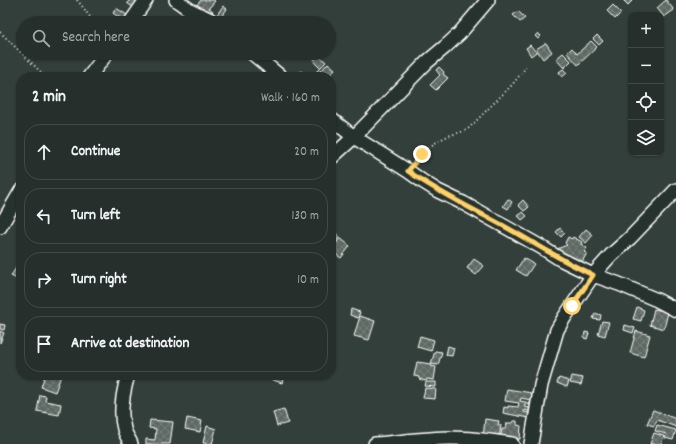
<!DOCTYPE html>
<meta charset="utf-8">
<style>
:root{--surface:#262f2c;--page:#323b38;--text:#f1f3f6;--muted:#a4a9a9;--line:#424a48}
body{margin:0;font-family:Dekko,sans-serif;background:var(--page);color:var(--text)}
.controls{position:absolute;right:12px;top:12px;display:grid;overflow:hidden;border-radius:8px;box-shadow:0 1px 3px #0004}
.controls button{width:36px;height:36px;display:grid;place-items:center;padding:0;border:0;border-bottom:1px solid var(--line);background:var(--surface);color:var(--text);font:20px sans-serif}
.stop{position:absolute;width:12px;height:12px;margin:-9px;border:3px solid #ffd166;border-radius:50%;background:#fff}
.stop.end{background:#ffd166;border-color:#fff;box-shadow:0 1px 4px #0008}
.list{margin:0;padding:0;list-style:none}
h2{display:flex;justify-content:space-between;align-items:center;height:52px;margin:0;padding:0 16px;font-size:17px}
h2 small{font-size:13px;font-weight:400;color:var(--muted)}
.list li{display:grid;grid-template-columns:26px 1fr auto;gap:12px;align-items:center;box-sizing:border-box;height:56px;margin:0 8px 8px;padding:0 8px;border:1px solid var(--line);border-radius:16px}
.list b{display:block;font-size:15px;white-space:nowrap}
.list em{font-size:13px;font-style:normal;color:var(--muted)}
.icon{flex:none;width:22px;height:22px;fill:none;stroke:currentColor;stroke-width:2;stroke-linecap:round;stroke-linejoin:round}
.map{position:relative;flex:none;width:676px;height:444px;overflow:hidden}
.search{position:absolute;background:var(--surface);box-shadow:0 1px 3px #0004;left:16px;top:16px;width:320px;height:44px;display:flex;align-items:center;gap:10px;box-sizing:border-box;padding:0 14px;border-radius:22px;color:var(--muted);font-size:15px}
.panel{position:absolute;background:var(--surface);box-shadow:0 1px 3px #0004;left:16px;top:72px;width:320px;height:308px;border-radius:16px}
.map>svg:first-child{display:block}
.building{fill:url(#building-cross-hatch);stroke:#fff}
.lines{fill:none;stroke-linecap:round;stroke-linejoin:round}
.minor-casing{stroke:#fff;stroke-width:16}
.path{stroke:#fff;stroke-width:2;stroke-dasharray:1 3;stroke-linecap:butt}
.minor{stroke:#26332d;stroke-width:13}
.route{stroke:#ffd166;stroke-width:5}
</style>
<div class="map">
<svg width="676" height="444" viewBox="0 0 676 444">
<defs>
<pattern id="building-cross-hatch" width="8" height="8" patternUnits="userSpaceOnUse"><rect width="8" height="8" fill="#5f6964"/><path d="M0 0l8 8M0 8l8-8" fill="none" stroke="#77807b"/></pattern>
</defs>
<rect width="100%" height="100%" fill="#333f3a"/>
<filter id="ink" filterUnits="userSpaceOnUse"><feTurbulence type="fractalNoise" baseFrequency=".025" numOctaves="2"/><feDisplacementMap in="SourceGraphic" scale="8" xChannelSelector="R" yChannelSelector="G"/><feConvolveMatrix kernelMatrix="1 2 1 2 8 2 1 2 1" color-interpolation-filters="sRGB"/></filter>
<g filter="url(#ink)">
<path class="building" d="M130,0H141L134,8L127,3Z
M201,0H214L215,1L209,8L213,11L208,16L196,6Z
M623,0H633L628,5Z
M666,0L674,10L664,17L657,8Z
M613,5L621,13L615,19L607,11Z
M223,6L227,9L218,21L214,19Z
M116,8L127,15L124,21L113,13Z
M518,11L525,18L520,22L513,15Z
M114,19L120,23H111Z
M538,33L541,36L538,39L535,36Z
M597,35L603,41L599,45L593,39Z
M591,41L597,47L578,65L567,53L572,48L577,54Z
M546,43L552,52L543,59L536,49Z
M530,45L536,52L531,56L526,48Z
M563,53L571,61L564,68L556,59Z
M318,55L326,62L320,68L313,61Z
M328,63L335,69L328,77H315L313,75L319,69L321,71Z
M439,67L444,72L443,74L448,78L436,90L430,85L440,75L436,70Z
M563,69L567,73L562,77L559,72Z
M301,71L307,76L295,77Z
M508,199L512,202L508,209L503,206Z
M523,200L529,207L524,211L518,205Z
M523,212L527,216L522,220L518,216Z
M560,228L565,233L561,237L556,232Z
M586,229L593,235L586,243L579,237Z
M331,230L339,236L336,242L331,239Z
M568,237L572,239L573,237L582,242L581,244L587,248L584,252L587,253L582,262L578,260H573L557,249L567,245L565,243Z
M340,238L350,246L341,258L331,251Z
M524,258L534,264L526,276L516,270Z
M474,259L484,266L476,275L467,268Z
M19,263L21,264V281L11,276Z
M637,307L644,310L641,321L633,319Z
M351,309L360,312L358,318L350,315Z
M654,309L668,312L664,329L650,325Z
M595,313L601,315L600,320L593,319Z
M360,316L375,321L369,340L354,336Z
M602,321L609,322L605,336L598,334Z
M0,324L5,325L4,330L0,329Z
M625,325L635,328L633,333L624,330Z
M0,331L4,333L0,343Z
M636,331L650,335L644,357L630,353Z
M585,332L589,333L587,339L584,338Z
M420,336L434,340L431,351L417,347Z
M448,346L454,348L452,356L446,355Z
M435,351L442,352L438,365L431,364Z
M417,362L431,364V366L436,367L434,380L427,379L426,381L419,379V377L414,376Z
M45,375H57L61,376L55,392L41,387Z
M268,375H284L282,383L267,378Z
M572,376L583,378L581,385L570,383Z
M559,378L569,381L567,387L557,383Z
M426,382H436V387L425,386Z
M425,388L436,389L435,399L423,398Z
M507,389L532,393L531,400L521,398L520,401L530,403V405L525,404L524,407L530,408L529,411L524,410V412L529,413V418L503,413L504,407L508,408V406L518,407L519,403L505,401Z
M40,395L46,396L45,401L61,404L59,415L37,411Z
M284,409L288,423L277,426L273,412Z
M653,410L676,419V427L657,420L654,426L647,424Z
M187,418L202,421L200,432L185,429Z
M485,419L499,421L498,425H501L499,438H483Z
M150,420L173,422L170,444H146V439L155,440L156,429L149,428Z
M513,421H517V425L521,426L520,439L513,438L500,440L502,429H506L507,423H513Z
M657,425L676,430L673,440L665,438L666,434L655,431Z
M207,426L216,429L212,444L203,443Z
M654,433L664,436L661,444H650Z"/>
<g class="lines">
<g class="minor-casing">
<path id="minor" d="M176,0L190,10L209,19L214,23
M130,23L146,0
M252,53L281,77
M89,77L107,53
M331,119L354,137L408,171L422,181L438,191L463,203L541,247L560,259L593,275L619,284L657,300L676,310
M331,158L354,137L427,62L445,47L459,34L488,0
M0,227L21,191
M128,375C123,392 119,411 124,429C125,434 129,439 131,444
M375,444C400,442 426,438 451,438C472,438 492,441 512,444
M531,444L541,385L557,330L564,318L593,275L611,255L630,238L676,190"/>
</g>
<path class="path" d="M77,0L82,6L90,17
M0,32L46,77
M415,162C425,150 436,140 451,135C457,133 463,132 469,128L512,85L527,66"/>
<use href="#minor" class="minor"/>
</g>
</g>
<g class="lines" filter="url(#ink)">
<path class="route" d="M422,154L408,171C437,192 471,208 502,225C533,242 562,261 593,275L572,306"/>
</g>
</svg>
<div class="controls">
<button>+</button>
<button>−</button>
<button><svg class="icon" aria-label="locate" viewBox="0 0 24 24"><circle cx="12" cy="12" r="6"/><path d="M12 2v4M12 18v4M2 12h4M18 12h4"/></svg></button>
<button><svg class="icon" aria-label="layers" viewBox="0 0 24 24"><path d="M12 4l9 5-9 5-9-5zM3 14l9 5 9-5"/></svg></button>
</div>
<div class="stop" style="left:572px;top:306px"></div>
<div class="stop end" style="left:422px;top:154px"></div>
<div class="search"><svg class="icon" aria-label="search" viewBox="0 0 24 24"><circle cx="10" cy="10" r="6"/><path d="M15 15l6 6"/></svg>Search here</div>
<section class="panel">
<h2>2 min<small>Walk · 160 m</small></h2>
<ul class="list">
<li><svg class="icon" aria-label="ahead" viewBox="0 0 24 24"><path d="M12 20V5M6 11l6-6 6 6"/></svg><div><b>Continue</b></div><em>20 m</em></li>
<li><svg class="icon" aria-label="left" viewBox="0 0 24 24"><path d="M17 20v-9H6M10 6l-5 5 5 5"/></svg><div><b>Turn left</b></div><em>130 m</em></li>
<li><svg class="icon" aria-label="right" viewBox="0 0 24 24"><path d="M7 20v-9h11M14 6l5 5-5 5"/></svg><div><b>Turn right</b></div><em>10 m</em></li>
<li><svg class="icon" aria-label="arrive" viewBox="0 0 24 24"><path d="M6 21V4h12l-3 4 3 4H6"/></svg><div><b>Arrive at destination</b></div></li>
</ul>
</section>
</div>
